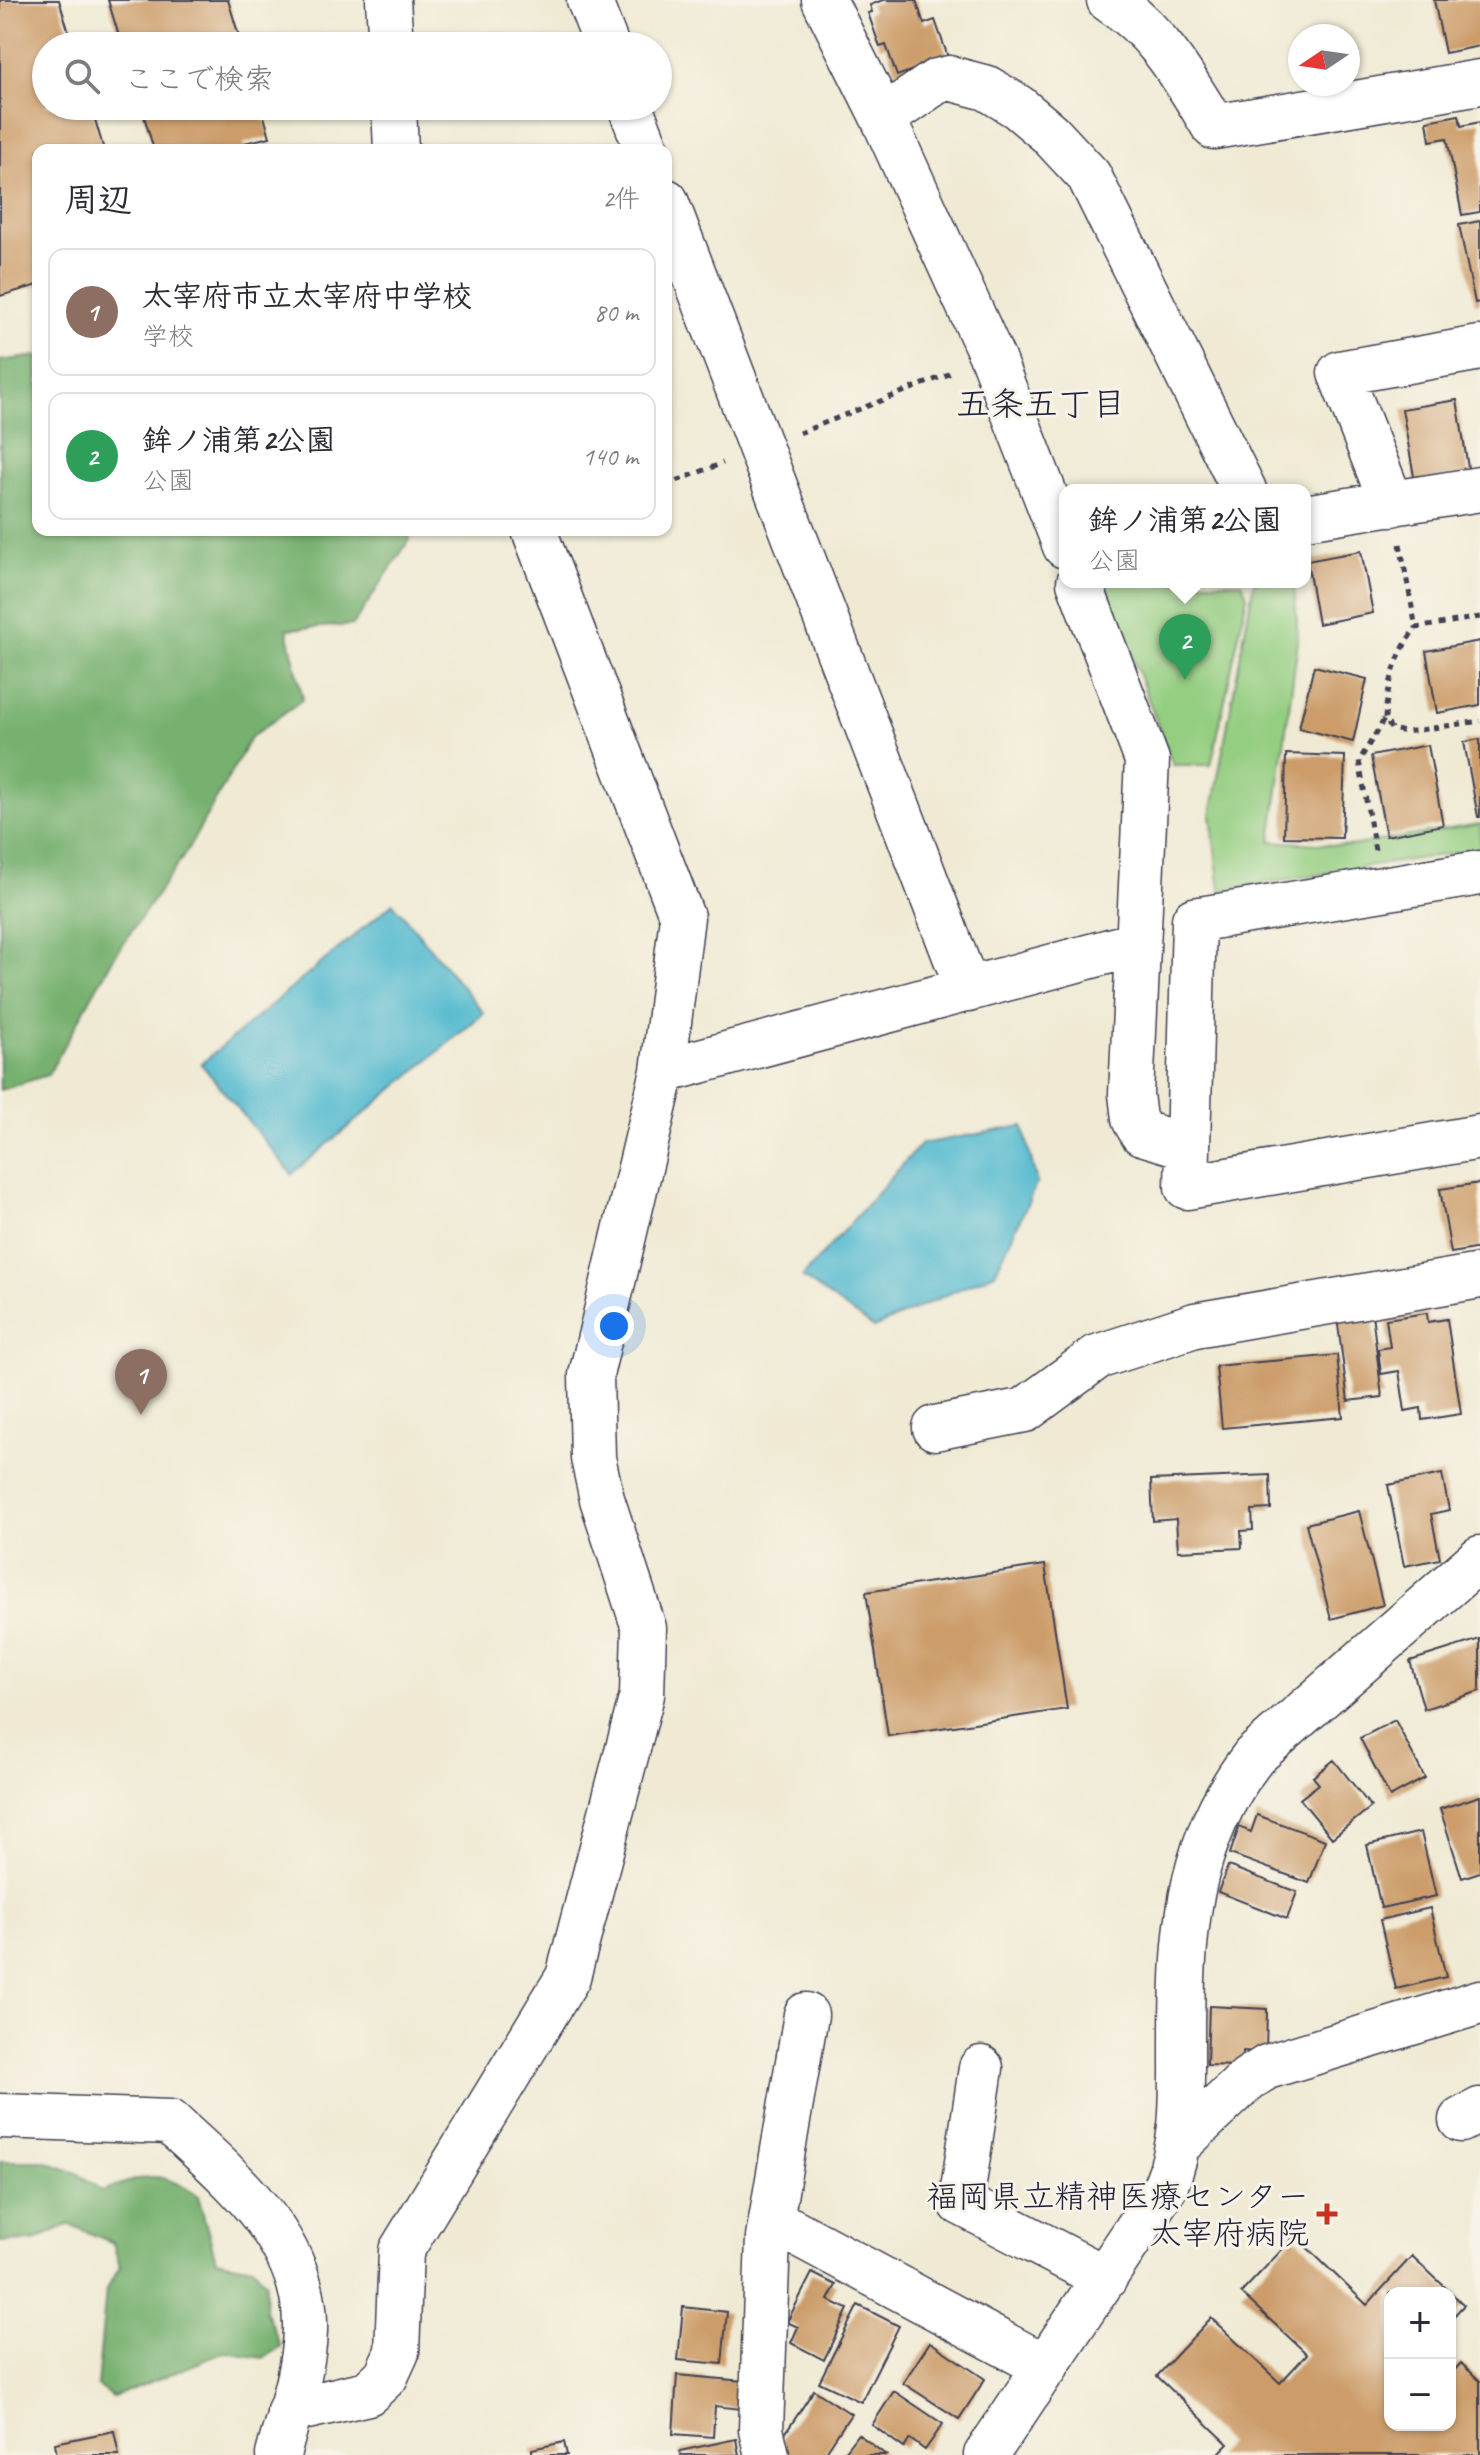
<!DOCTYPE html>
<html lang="ja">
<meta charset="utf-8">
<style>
:root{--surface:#fff;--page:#f2f2f3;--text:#2b2b33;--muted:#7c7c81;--line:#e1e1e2;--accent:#c8321e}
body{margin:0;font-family:Caveat,"Klee One",sans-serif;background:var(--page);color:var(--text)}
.controls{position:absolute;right:24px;bottom:24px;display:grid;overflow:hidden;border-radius:16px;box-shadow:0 2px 6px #0004}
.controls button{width:72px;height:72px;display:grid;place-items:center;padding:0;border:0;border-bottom:2px solid var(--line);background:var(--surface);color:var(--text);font:40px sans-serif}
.compass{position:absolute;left:1288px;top:24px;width:72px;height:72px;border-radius:50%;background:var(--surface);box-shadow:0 2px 6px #0004;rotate:257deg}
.you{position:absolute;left:614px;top:1326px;width:28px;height:28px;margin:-20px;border:6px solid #fff;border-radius:50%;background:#1a73e8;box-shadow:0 0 0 12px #1a73e833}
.badge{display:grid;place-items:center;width:52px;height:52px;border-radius:50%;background:var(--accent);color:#fff;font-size:26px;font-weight:700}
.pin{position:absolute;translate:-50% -66px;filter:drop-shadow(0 2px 4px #0008)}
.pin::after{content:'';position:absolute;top:42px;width:28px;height:24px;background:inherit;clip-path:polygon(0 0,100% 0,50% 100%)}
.popup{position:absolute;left:1059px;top:484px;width:252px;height:104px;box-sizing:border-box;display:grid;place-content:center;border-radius:16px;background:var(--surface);filter:drop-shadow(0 2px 6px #0005);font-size:26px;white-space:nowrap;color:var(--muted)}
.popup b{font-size:30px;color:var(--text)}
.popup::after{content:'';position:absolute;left:50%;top:100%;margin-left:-16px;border:16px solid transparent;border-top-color:var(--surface)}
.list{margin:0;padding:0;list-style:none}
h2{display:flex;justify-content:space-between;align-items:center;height:104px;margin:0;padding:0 32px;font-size:34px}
h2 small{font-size:26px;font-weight:400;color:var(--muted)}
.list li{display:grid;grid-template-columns:52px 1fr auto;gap:24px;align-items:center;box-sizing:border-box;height:128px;margin:0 16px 16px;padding:0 16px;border:2px solid var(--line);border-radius:16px}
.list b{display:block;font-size:30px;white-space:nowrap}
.list p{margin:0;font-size:26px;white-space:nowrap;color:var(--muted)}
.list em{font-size:26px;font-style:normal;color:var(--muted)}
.icon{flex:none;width:44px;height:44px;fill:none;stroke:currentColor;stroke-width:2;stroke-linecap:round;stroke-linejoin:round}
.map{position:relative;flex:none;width:1480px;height:2455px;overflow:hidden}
.search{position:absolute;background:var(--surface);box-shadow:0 2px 6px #0004;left:32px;top:32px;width:640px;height:88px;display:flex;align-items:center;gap:20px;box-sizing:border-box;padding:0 28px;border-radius:44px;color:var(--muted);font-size:30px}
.panel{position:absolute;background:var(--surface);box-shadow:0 2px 6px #0004;left:32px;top:144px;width:640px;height:392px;border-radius:16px}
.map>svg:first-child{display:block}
.green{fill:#94ce81;stroke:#5b785e;stroke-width:2}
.forest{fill:#77b16f;stroke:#4c6a55;stroke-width:2}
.water{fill:#52bacf;stroke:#3a6e85;stroke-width:2}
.building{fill:#cc9d6a}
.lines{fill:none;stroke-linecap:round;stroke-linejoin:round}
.minor-casing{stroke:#414052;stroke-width:47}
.path{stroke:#414052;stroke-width:5;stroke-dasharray:6 6;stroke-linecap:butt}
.minor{stroke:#fff;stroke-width:44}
.poi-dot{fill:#c8321e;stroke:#f7f3e8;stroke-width:3}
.labels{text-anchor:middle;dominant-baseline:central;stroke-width:6;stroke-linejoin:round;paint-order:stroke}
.poi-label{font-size:32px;fill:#22223b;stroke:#f7f3e8;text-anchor:end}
.neighbourhood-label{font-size:34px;fill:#22223b;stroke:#f7f3e8}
</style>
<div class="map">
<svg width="1480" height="2455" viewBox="0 0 1480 2455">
<rect width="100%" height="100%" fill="#f7f3e8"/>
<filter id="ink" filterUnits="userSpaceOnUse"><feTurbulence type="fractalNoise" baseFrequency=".0125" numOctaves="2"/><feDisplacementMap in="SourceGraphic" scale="16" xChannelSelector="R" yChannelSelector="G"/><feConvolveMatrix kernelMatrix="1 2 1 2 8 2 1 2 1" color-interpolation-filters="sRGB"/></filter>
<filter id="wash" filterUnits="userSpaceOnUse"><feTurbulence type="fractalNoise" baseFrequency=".006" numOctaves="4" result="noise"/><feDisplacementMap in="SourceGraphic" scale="32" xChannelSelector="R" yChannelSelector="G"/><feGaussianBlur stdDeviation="1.8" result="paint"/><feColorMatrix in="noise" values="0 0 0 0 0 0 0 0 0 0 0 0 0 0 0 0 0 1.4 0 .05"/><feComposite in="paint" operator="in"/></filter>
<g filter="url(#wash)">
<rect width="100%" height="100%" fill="#f0ead4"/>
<path class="green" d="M1104,582H1242L1247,596L1211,765H1173Z
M1254,582H1294L1298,641L1271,841L1350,846L1480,824V849L1220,890L1211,815Z"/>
<path class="forest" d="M38,356V530H409L410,539L353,625L287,629L303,699L251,737L187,851L115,955L48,1075L0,1090V361Z
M0,2161H44L77,2173L102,2191C148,2175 157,2168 198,2196L216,2260L253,2267L266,2282L265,2310L281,2347L263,2358L225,2352L113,2397L97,2386L106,2289L120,2267L113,2243L69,2224L33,2241L0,2242Z"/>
<path class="water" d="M393,903L484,1013L292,1174L201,1064Z
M1023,1126L1037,1183L995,1273L874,1328L802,1277L921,1144Z"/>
<g id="blocks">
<path class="building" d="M0,0H59L73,46H46V106H91L104,150H38V285L0,296Z
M108,0H228L242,46H122Z
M883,0H916L924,24L935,20L948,57L897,76L886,45L880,47L868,13L872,12L870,5Z
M1434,0H1480V46L1445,53Z
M141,106H261L270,137L244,143L246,150H154Z
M1459,115L1461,126L1480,122V212L1462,215L1447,138L1430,141L1427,121Z
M1480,221V302L1475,303L1459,225Z
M1457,400L1469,474L1415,482L1402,409Z
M1361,551L1373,613L1318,624L1307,561Z
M1480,641V705L1437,713L1426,651Z
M1314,666L1367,679L1353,742L1299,728Z
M1480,739V817H1478L1464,742Z
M1428,745L1443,825L1386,836L1371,756Z
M1286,754L1345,756L1342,838L1284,837Z
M1480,1183V1248L1451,1253L1440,1189Z
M1372,1313L1382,1397L1348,1401L1337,1317Z
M1427,1313L1428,1322L1447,1319L1461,1414L1422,1420L1421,1408L1405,1411L1399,1371L1381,1374L1378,1349L1390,1347L1386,1319Z
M1337,1355L1343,1417L1222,1428L1216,1366Z
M1442,1474L1449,1510L1431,1514L1440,1559L1404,1566L1388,1485Z
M1270,1475L1271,1509L1252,1510L1253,1530L1241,1531L1242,1548L1178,1551L1176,1519L1153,1521L1151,1480Z
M1359,1511L1383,1605L1331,1619L1306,1524Z
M1045,1565L1067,1709L888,1736L866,1592Z
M1480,1639V1691L1424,1709L1410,1661Z
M1395,1720L1425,1778L1390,1797L1360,1738Z
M1334,1760L1371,1807L1332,1838L1300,1799L1319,1784L1313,1777Z
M1480,1796V1872L1462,1878L1440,1809Z
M1257,1815L1325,1840L1309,1883L1230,1854L1239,1827L1251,1832Z
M1421,1832L1436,1896L1381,1908L1367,1845Z
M1228,1866L1297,1892L1287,1919L1218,1892Z
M1430,1908L1446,1977L1396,1989L1380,1920Z
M1209,2006L1267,2009L1266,2052L1243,2051L1242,2066L1207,2065Z
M1295,2236L1367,2305L1412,2256L1464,2305L1450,2320V2293H1390V2425H1450V2375L1461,2363L1480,2381V2455H1217L1228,2444L1157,2376L1211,2318L1280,2383L1307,2354L1241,2293Z
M812,2273L836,2285L828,2300L848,2309L824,2360L791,2343L798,2327L787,2322Z
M858,2305L899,2326L861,2402L819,2382Z
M683,2307L727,2312L722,2364L678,2360Z
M930,2342L985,2379L959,2419L903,2383Z
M677,2375L743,2381L741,2409L715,2406L713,2437L673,2434Z
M814,2390L851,2414L824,2455H791L777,2446Z
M894,2391L943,2424L925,2450L910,2439L904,2448L872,2425Z
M114,2431L119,2455H57L55,2443Z
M858,2434L886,2455H842Z
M736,2439L739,2455H681L680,2451Z
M564,2442L567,2455H532V2449Z"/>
</g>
</g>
<g filter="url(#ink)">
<use href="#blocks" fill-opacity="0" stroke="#414052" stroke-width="2"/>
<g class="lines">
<g class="minor-casing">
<path id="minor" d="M388,0L391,46
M589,0L607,46
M824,0L883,118L992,357L1065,546
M1109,0C1158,30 1185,80 1214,127L1480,82
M394,106L396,150
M630,106L647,150
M883,118L937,81L949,78L987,88L1018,107L1049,133L1089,176L1244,490
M666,201L968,990
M1392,504L1340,373L1480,348
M1305,517L1480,489
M1079,582L1147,760L1131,1094L1134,1119L1142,1133L1188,1147L1187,1187L1480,1137
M663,1071L1136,944
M1188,1147L1194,920L1480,873
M935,1428L1025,1410L1097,1357L1195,1325L1480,1276
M981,2068L961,2203L1105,2278
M0,2116L170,2122C230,2177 308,2241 305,2330C304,2371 288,2416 278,2455
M1461,2120L1480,2110
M1180,2143L1248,2079L1267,2067L1480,2002
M768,2238L806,2015
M289,2411L368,2393L386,2376L397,2352L401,2251L568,1977L642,1695L644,1628L602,1499L593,1458L591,1375L663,1071L682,917L534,530
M767,2455L761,2430L768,2238L789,2229L1046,2367
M986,2455L1165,2187C1184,2142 1182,2097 1182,2048C1182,1940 1184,1846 1254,1756L1480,1558"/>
</g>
<path class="path" d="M799,433L954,372
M666,485L723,463
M1400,544L1416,628
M1480,617L1416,628C1396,652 1387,688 1385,718L1391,729L1406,732L1480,721
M1375,850L1359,761L1385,718"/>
<use href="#minor" class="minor"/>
</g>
</g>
<path class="poi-dot" d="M1323 2202h8v8h8v8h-8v8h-8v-8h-8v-8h8z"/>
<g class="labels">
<g class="poi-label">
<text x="1309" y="2196">福岡県立精神医療センター<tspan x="1309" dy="37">太宰府病院</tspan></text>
</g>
<g class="neighbourhood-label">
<text x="1041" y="403">五条五丁目</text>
</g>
</g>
</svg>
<div class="controls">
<button>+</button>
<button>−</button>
</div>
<svg class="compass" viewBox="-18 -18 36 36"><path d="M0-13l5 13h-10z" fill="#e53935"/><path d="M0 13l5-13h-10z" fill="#7c7c81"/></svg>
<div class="you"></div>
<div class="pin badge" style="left:141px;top:1415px;background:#8d6e63">1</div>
<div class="pin badge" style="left:1185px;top:680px;background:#2e9e5b">2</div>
<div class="popup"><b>鉾ノ浦第2公園</b>公園</div>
<div class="search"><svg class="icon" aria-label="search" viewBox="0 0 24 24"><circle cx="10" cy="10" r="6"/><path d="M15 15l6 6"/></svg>ここで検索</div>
<section class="panel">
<h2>周辺<small>2件</small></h2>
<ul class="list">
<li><span class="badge" style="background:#8d6e63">1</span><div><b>太宰府市立太宰府中学校</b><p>学校</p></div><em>80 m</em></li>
<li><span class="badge" style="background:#2e9e5b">2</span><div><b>鉾ノ浦第2公園</b><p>公園</p></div><em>140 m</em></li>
</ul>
</section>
</div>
